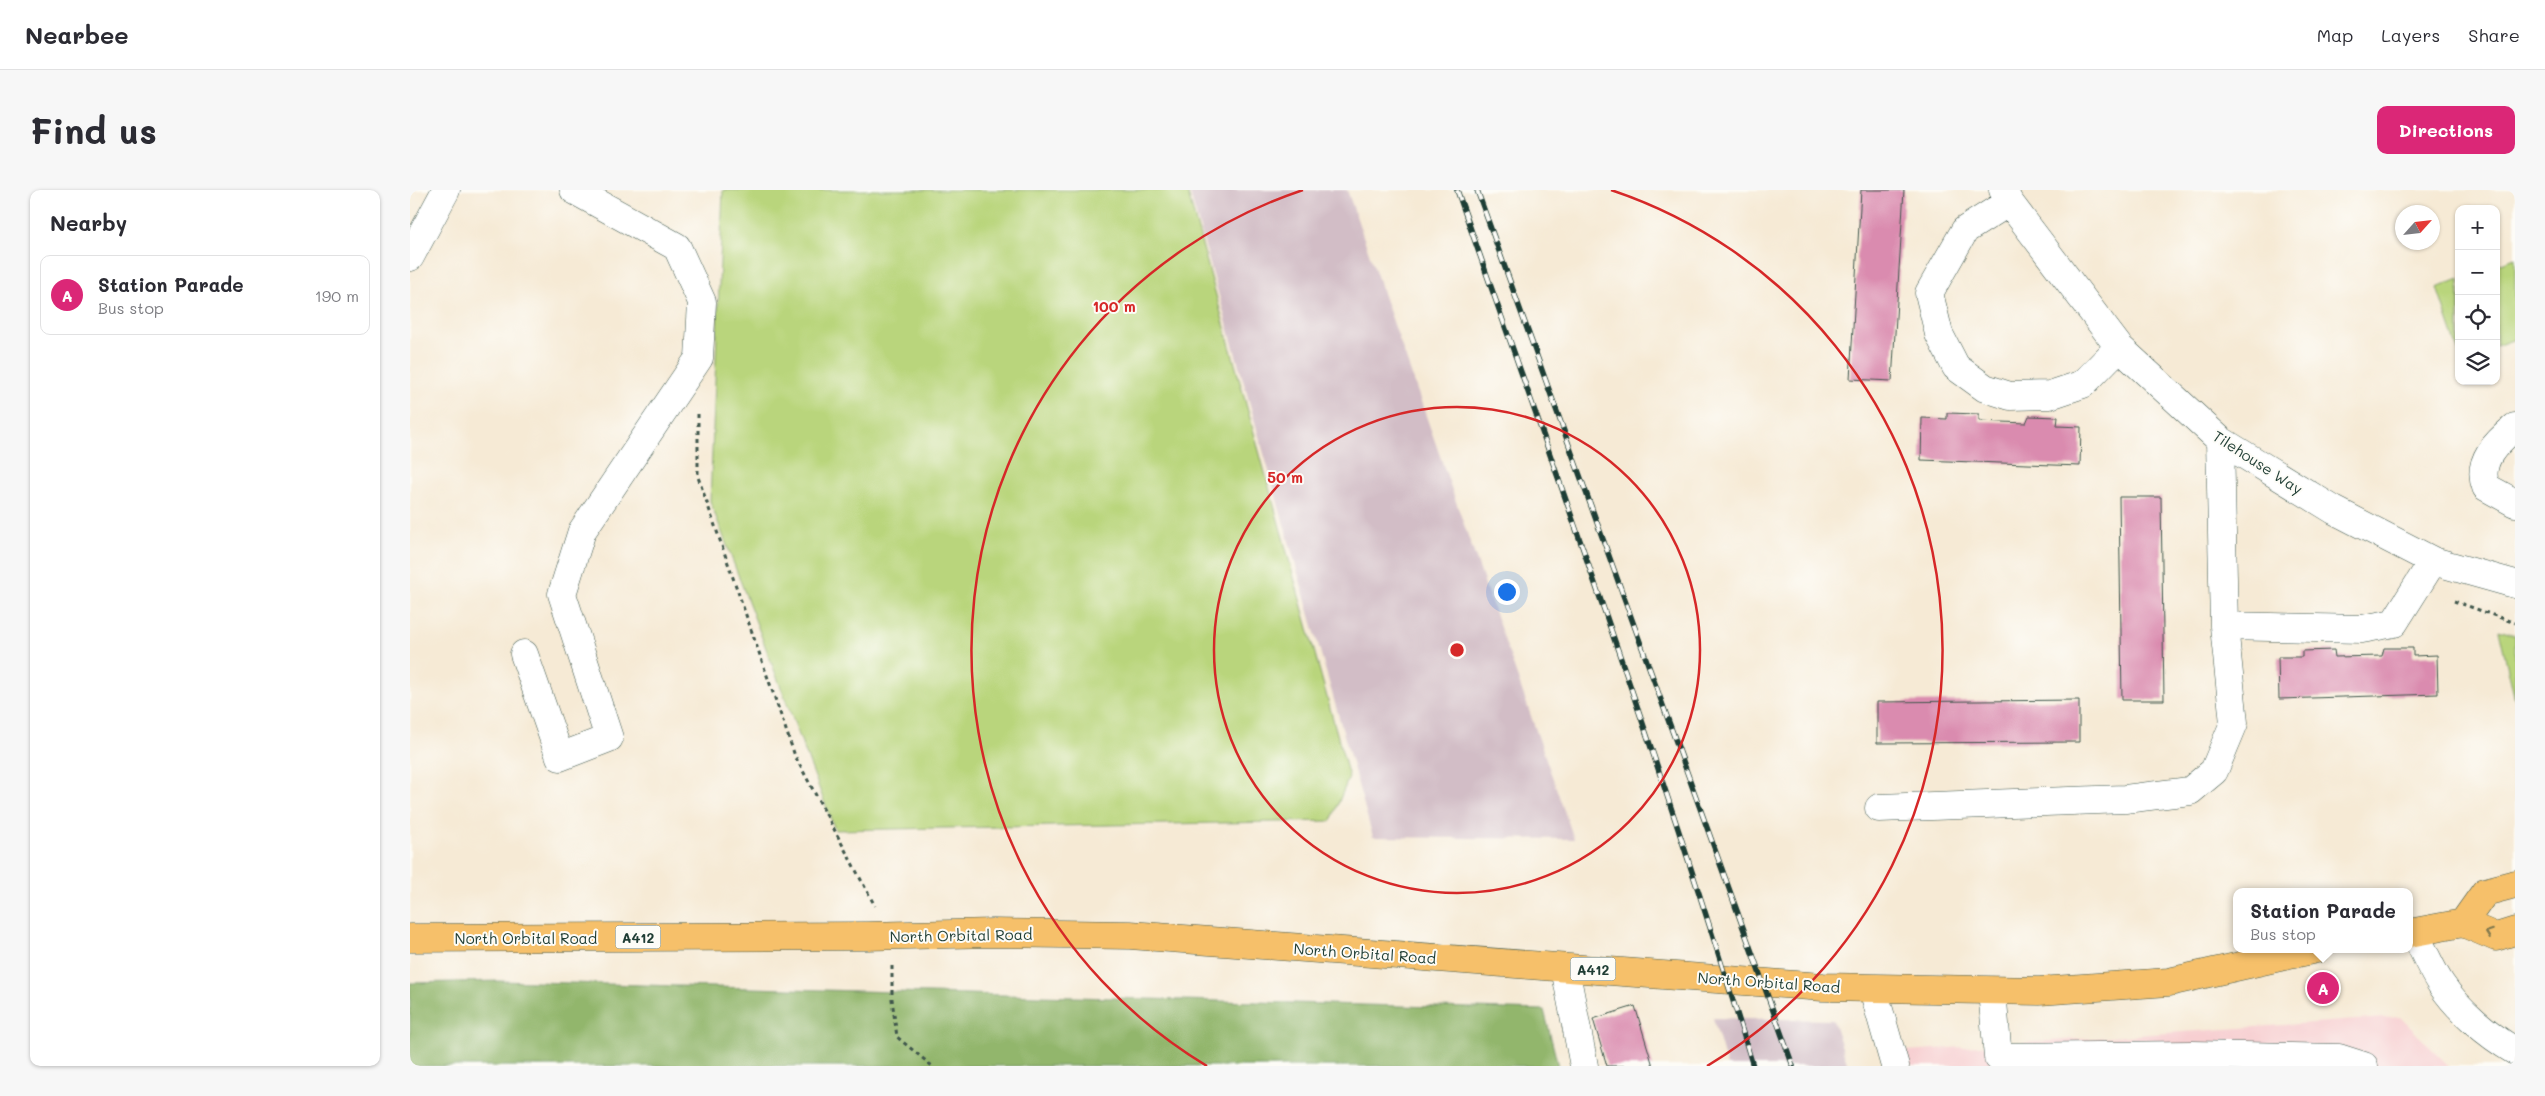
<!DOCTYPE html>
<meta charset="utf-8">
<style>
:root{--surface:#fff;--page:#f7f7f7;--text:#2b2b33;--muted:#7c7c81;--line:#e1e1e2;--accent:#db2777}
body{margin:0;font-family:Mali,sans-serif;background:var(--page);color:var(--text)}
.controls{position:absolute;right:15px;top:15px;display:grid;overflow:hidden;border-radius:10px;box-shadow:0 1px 4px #0004}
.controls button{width:45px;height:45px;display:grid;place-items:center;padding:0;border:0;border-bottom:1px solid var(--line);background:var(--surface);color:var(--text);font:25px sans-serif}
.compass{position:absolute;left:1985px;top:15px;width:45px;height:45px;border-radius:50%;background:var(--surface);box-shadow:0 1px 4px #0004;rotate:63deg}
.you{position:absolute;left:1096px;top:401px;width:18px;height:18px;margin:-12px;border:4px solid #fff;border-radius:50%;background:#1a73e8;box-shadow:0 0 0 8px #1a73e833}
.badge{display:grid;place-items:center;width:32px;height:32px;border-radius:50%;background:var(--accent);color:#fff;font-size:16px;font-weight:700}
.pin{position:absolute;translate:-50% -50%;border:2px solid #fff;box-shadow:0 1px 5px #0006}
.popup{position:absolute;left:1823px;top:698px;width:180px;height:65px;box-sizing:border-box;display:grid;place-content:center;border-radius:10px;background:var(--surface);filter:drop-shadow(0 1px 4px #0005);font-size:16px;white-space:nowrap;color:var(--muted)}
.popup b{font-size:19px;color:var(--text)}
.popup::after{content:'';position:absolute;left:50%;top:100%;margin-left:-10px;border:10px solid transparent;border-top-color:var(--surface)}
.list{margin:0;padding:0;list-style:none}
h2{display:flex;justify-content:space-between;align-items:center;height:65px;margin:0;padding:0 20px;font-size:21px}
h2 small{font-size:16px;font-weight:400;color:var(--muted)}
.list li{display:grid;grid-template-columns:32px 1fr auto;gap:15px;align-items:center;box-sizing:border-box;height:80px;margin:0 10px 10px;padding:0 10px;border:1px solid var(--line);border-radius:10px}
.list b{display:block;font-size:19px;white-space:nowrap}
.list p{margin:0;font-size:16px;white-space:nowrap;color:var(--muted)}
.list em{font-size:16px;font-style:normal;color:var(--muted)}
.icon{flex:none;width:28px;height:28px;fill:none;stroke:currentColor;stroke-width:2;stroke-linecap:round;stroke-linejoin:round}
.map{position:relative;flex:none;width:2105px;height:876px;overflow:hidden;border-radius:10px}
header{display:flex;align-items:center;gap:30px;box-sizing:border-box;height:70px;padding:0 25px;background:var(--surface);border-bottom:1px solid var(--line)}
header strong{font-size:24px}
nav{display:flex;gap:28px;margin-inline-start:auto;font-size:18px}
.intro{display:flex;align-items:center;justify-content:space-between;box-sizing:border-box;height:120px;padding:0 30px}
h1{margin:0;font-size:35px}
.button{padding:12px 22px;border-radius:10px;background:var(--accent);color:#fff;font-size:18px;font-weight:700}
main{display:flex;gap:30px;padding:0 30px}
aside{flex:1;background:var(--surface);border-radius:10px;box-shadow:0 1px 4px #0004}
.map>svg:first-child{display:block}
.built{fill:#f7cfd1}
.industrial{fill:#d2bdc6}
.green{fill:#b9d57c;stroke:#6c8958}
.forest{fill:#92b66c;stroke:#587a50}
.building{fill:#da8baf}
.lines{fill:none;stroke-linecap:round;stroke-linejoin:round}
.minor-casing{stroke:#3f574c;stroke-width:29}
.major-casing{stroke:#3f574c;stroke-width:29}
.path{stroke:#3f574c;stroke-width:3;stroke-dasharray:4 4;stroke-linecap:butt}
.minor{stroke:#fff;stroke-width:28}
.major{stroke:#f6c06b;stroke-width:28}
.rail-casing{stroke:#1f3d34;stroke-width:5.5}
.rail{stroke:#fdfcf7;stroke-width:4;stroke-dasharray:11;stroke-linecap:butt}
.oneway{stroke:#80784d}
.ring{fill:none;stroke:#d62828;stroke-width:2.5}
.labels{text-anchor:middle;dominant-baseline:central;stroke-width:4;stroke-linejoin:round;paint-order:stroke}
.shield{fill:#fdfcf7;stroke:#62766e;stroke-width:1}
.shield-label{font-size:14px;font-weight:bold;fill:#1f3d34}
.street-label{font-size:15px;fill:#1f3d34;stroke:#fdfcf7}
.centre{fill:#d62828;stroke:#fdfcf7;stroke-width:2.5}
.ring-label{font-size:15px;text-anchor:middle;font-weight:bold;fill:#d62828;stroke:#fdfcf7;stroke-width:4;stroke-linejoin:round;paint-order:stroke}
</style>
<header>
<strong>Nearbee</strong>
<nav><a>Map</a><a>Layers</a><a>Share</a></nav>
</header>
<div class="intro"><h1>Find us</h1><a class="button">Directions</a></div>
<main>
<aside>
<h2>Nearby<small></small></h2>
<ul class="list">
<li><span class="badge">A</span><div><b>Station Parade</b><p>Bus stop</p></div><em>190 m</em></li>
</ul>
</aside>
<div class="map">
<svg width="2105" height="876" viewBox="0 0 2105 876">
<rect width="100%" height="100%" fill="#fdfcf7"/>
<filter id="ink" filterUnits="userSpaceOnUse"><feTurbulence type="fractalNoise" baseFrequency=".02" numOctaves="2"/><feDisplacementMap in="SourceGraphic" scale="10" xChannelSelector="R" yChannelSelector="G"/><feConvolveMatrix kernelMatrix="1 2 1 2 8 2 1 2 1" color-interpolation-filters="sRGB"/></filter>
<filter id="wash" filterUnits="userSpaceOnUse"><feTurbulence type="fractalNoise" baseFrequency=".0096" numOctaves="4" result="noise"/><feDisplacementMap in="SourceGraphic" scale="20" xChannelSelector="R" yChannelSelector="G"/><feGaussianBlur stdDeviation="1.12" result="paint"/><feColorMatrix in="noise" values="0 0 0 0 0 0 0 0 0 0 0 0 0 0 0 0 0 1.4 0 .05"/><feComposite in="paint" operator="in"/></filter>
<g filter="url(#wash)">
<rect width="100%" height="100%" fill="#f6ead5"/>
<path class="built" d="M1990,827L2039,876H1501L1496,861Z"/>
<path class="industrial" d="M779,0H937L1164,649L963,647Z
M1303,828L1423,830L1438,876H1317Z"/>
<path class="green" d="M313,0H777L939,587L921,631L425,640L300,311Z
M2105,68V149L2086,156V75Z
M2049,89V163L2027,98Z
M2089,440L2105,445V510Z"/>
<path class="forest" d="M89,791L1134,820L1148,876H0V793Z"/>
<g id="blocks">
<path class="building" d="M1451,0H1494L1482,191L1440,189Z
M1537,223L1569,224V231L1616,233L1619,226L1648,227L1647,236L1671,237L1670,276L1511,270L1512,228L1537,229Z
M1709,307H1751L1754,510H1712Z
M1974,458H2003V466L2027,465L2028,504L1869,509L1868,467H1892V461L1924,460L1925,467L1972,466Z
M1669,510V552L1467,553V512Z
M1225,816L1243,876H1197L1183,829Z"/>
</g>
</g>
<g filter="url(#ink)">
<use href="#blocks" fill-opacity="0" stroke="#3f574c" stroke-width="1"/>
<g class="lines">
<g class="minor-casing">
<path id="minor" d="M1593,0L1599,12L1709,157L1810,250L1924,320L2023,371L2105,394
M1599,12L1555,40L1519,103L1529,144L1546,177L1575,198L1600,206L1640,205L1673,194L1709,157
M0,67L36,0
M2105,237C2087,252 2066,271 2076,297L2105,313
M1810,250L1814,436L1952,439L1984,433L2023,371
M114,464L150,567L199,548L152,404L172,341L289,168L292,112L267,57L164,0
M1469,618L1715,609L1780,601L1804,581L1824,533L1814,436
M2005,743C2013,760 2021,779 2031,794C2049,821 2078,845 2105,861
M1155,778L1174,876
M1463,799L1485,876
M1582,801L1588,867L1782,865L1929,868L1954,876"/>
</g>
<g class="major-casing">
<path id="major" d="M2053,733L2075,702L2105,694
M1999,743L2053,733L2086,747L2105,741
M0,748L456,746L583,743L720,745L1413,797L1629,801L1759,792L1906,759"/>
</g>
<path class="path" d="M288,224V287L385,566L465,716
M2044,411L2105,433
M482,776V809L487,847L522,876"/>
<use href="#minor" class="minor"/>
<use href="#major" class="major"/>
<g class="rail-casing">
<path id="rail" d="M1047,0C1149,291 1254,581 1343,876
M1067,0L1383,876"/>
</g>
<use href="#rail" class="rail"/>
</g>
<defs><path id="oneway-chevron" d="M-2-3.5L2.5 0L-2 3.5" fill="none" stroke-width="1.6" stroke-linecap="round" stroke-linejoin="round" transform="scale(1.25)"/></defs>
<use class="oneway" href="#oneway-chevron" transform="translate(2079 743) rotate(-160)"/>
</g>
<g class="ring">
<circle cx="1047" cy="460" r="243"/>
<path d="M797 876A485 485 0 0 1 893 0M1201 0A485 485 0 0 1 1297 876"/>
</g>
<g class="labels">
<g class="shield">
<rect x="205.5" y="735.5" width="45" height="23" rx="4"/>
<rect x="1160.5" y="767.5" width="45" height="23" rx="4"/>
</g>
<g class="shield-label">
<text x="228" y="747">A412</text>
<text x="1183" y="779">A412</text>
</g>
<g class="street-label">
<text transform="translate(1848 272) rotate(33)">Tilehouse Way</text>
<text transform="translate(551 745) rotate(-1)">North Orbital Road</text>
<text x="116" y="748">North Orbital Road</text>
<text transform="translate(955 763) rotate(4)">North Orbital Road</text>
<text transform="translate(1359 792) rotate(4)">North Orbital Road</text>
</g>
</g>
<circle cx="1047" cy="460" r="8" class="centre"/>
<g class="ring-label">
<text x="704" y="122">100 m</text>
<text x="875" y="293">50 m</text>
</g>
</svg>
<div class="controls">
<button>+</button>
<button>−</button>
<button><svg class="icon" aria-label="locate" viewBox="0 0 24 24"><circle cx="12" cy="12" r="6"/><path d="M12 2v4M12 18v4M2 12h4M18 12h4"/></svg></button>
<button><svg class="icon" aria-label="layers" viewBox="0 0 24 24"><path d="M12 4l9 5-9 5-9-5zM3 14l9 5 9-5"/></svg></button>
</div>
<svg class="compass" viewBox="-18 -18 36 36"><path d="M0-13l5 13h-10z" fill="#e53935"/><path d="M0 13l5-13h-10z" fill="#7c7c81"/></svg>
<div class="you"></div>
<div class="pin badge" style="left:1913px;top:798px">A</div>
<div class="popup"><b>Station Parade</b>Bus stop</div>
</div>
</main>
